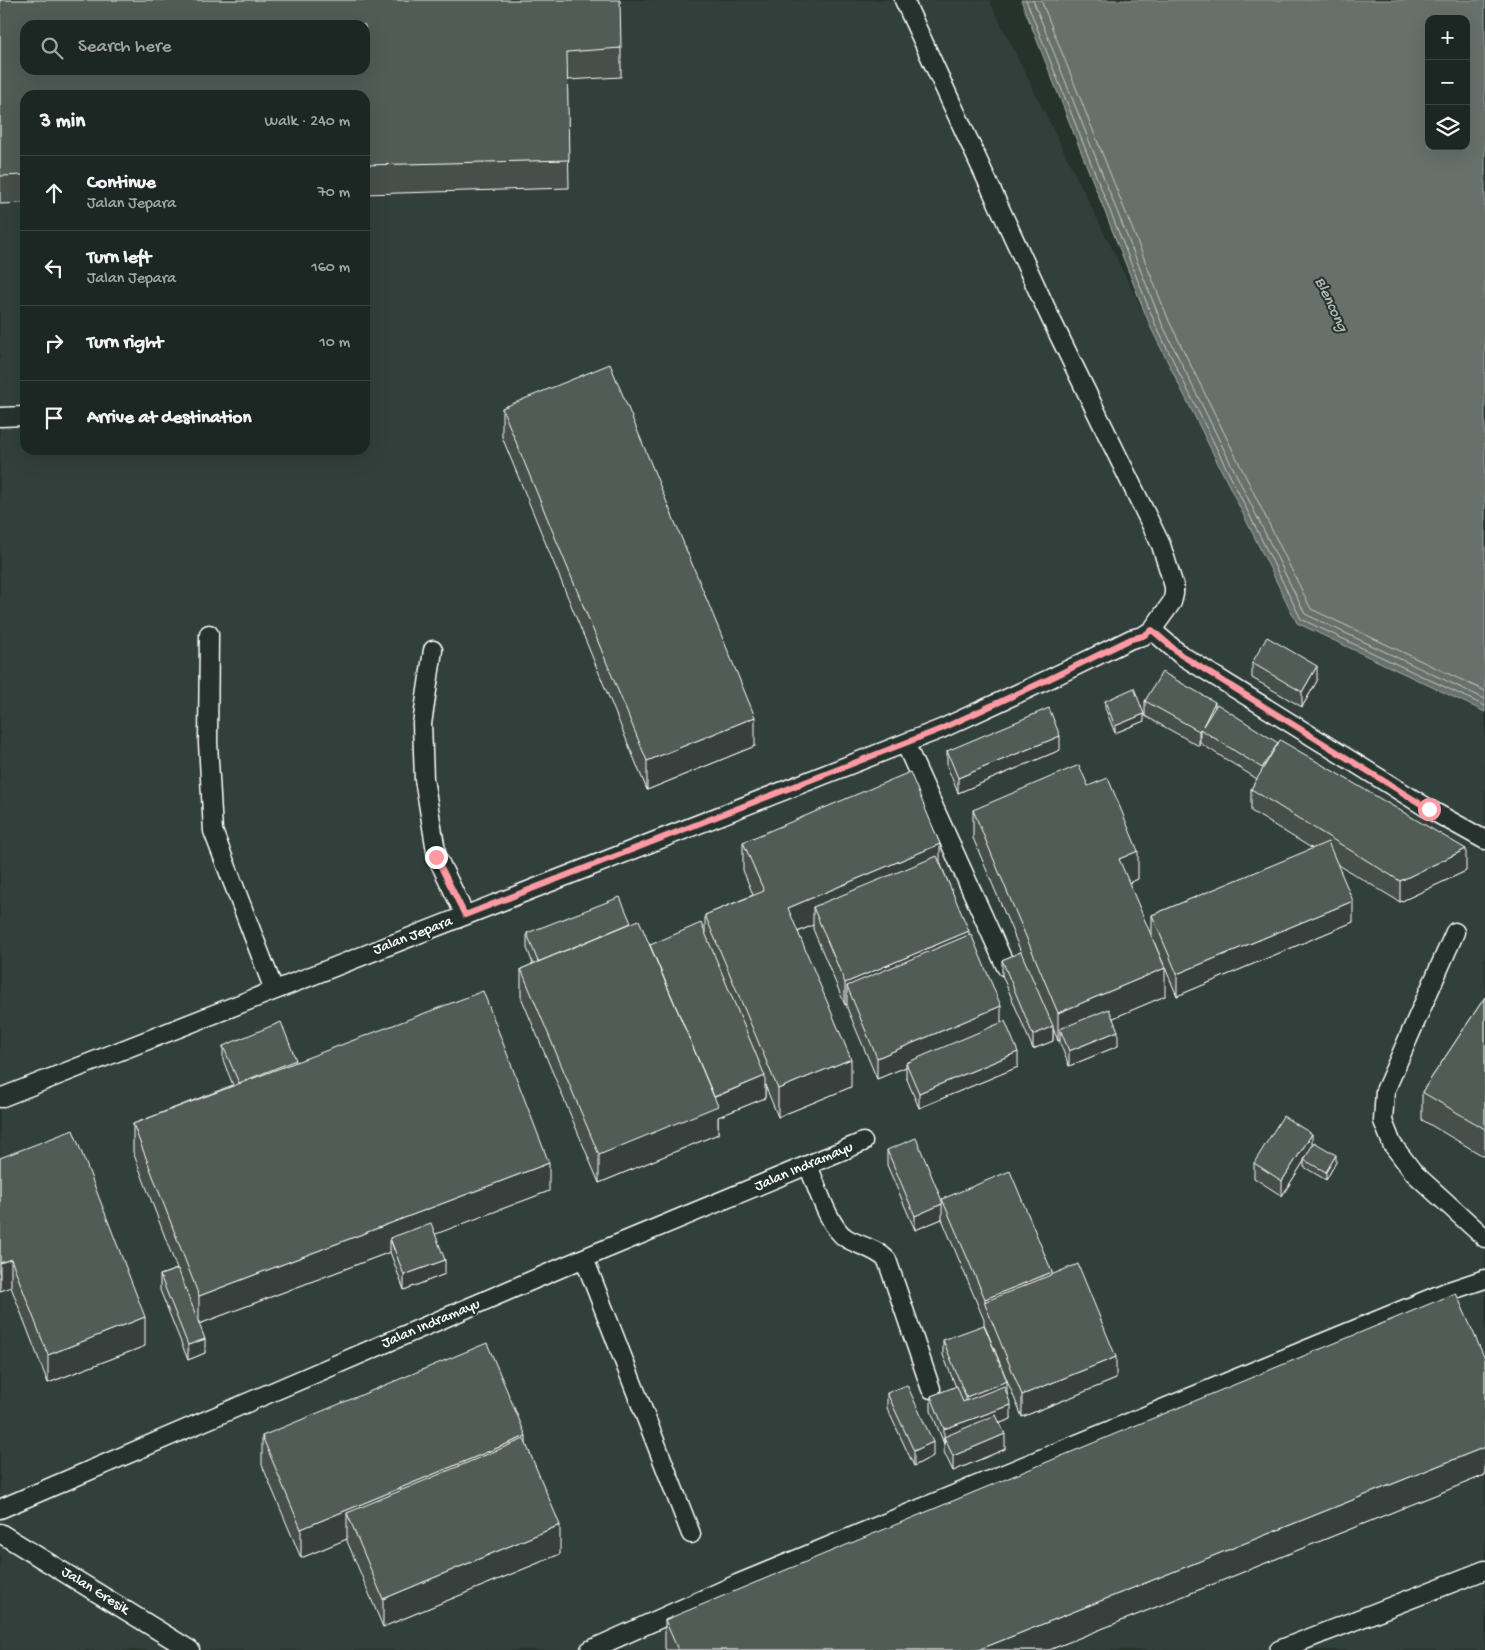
<!DOCTYPE html>
<meta charset="utf-8">
<style>
:root{--surface:#1c2622;--page:#252e2a;--text:#f1f3f6;--muted:#a0a5a5;--line:#3a4340}
body{margin:0;font-family:"Gochi Hand",sans-serif;background:var(--page);color:var(--text)}
.controls{position:absolute;right:15px;top:15px;display:grid;overflow:hidden;border-radius:10px;box-shadow:0 5px 20px #0002}
.controls button{width:45px;height:45px;display:grid;place-items:center;padding:0;border:0;border-bottom:1px solid var(--line);background:var(--surface);color:var(--text);font:25px sans-serif}
.stop{position:absolute;width:15px;height:15px;margin:-11px;border:4px solid #ff9aa2;border-radius:50%;background:#fff}
.stop.end{background:#ff9aa2;border-color:#fff;box-shadow:0 1px 5px #0008}
.list{margin:0;padding:0;list-style:none}
h2{display:flex;justify-content:space-between;align-items:center;height:65px;margin:0;padding:0 20px;font-size:21px}
h2 small{font-size:16px;font-weight:400;color:var(--muted)}
.list li{display:grid;grid-template-columns:32px 1fr auto;gap:15px;align-items:center;box-sizing:border-box;height:75px;padding:0 20px;border-top:1px solid var(--line)}
.list b{display:block;font-size:19px;white-space:nowrap}
.list p{margin:0;font-size:16px;white-space:nowrap;color:var(--muted)}
.list em{font-size:16px;font-style:normal;color:var(--muted)}
.icon{flex:none;width:28px;height:28px;fill:none;stroke:currentColor;stroke-width:2;stroke-linecap:round;stroke-linejoin:round}
.map{position:relative;flex:none;width:1485px;height:1650px;overflow:hidden}
.search{position:absolute;background:var(--surface);box-shadow:0 5px 20px #0002;left:20px;top:20px;width:350px;height:55px;display:flex;align-items:center;gap:12px;box-sizing:border-box;padding:0 18px;border-radius:15px;color:var(--muted);font-size:19px}
.panel{position:absolute;background:var(--surface);box-shadow:0 5px 20px #0002;left:20px;top:90px;width:350px;height:365px;border-radius:15px}
.map>svg:first-child{display:block}
.built{fill:#333f3a;fill-rule:evenodd}
.water{fill:#67706c;stroke:#a4a9a7;fill-rule:evenodd}
.lines{fill:none;stroke-linecap:round;stroke-linejoin:round}
.shore{stroke:#c2c6c4;stroke-width:1}
.lane-casing{stroke:#fff;stroke-width:21}
.lane{stroke:#26332d;stroke-width:18}
.wall{fill:#464f4b;stroke:#fff}
.shaded-wall{fill:#39403d;stroke:#fff}
.building{fill:#515c57;stroke:#fff;fill-rule:evenodd}
.route{stroke:#ff9aa2;stroke-width:6}
.labels{text-anchor:middle;dominant-baseline:central;stroke-width:4;stroke-linejoin:round;paint-order:stroke}
.street-label{font-size:15px;fill:#fff;stroke:#26332d}
.water-label{font-size:16px;font-style:italic;fill:#b3b8b6;stroke:#26332d}
</style>
<div class="map">
<svg width="1485" height="1650" viewBox="0 0 1485 1650">
<rect width="100%" height="100%" fill="#26332d"/>
<filter id="ink" filterUnits="userSpaceOnUse"><feTurbulence type="fractalNoise" baseFrequency=".02" numOctaves="2"/><feDisplacementMap in="SourceGraphic" scale="10" xChannelSelector="R" yChannelSelector="G"/><feConvolveMatrix kernelMatrix="1 2 1 2 8 2 1 2 1" color-interpolation-filters="sRGB"/></filter>
<g filter="url(#ink)">
<path class="built" d="M0,0H989L1297,623L1485,712V1650H0ZM25,25H365V70H25ZM25,95H365V450H25Z"/>
<path class="water" d="M1021,0H1485V712L1297,623L1151,328ZM1429,19H1466V146H1429Z"/>
<g class="lines">
<path class="shore" d="M1026,0L1156,326L1301,619L1485,706
M1033,0L1162,324L1305,614L1485,699
M1041,0L1169,321L1311,609L1485,691"/>
<g class="lane-casing">
<path id="lane" d="M904,0L1050,317L1161,545L1174,586V594L1172,602L1152,630
M0,417L25,416
M209,634L208,743L213,831L274,990
M433,650L422,724L424,779L437,857L465,915
M905,743L1006,967
M1455,932L1385,1091L1383,1121L1392,1144L1414,1173L1485,1238
M0,1098L941,729L1049,679L1131,639L1143,636L1152,630L1181,655L1429,809L1485,840
M808,1165C816,1184 829,1228 846,1238C859,1246 876,1248 887,1260L931,1389
M584,1258L691,1534
M0,1509L584,1258L863,1142
M0,1533L190,1650
M590,1650L737,1584L1446,1292L1485,1279
M1279,1650L1485,1570"/>
</g>
<use href="#lane" class="lane"/>
</g>
<path class="wall" d="M0,0L621,48V77L567,80L569,188L365,194V95H25V203L0,204Z
M502,408L755,746L647,790L502,437Z
M1252,663L1317,681L1302,707L1252,678Z
M1105,701L1144,721L1115,733L1105,708Z
M1145,701L1215,706L1466,871L1400,902L1337,864L1353,922L1177,996L1152,937V915L1313,849L1251,811V789L1257,779L1200,743L1199,746L1145,716Z
M1060,750L958,793L947,766V751Z
M1088,786L1138,879L1129,883L1165,996L1113,1018L1118,1046L1069,1066L1060,1043V1040L1058,1041L1053,1028V1041L1033,1049L1002,975V960L1021,952L973,838V810Z
M743,842L940,862L969,935L1001,1023L1018,1067L919,1108L906,1077V1067L877,1079L847,1008V1004L845,1005L813,929V925L798,932L851,1087L778,1117L765,1085V1098L718,1117V1134L599,1183L521,997V969L533,964L527,948V933L631,923L650,945L705,933V915L753,895L743,870Z
M1485,997V1157L1422,1120V1092Z
M223,1046L296,1061L549,1191L435,1234L445,1274L404,1290L390,1252L199,1324L205,1353L188,1360L160,1290V1275L177,1269L133,1152V1124L233,1085L223,1060Z
M1312,1145L1336,1162L1326,1180L1304,1167V1161L1282,1196L1254,1178V1163Z
M887,1150L942,1201V1199L1052,1274L1116,1379L1022,1417L984,1324V1320L942,1219L915,1230L887,1165Z
M0,1158L145,1346L48,1383L11,1287L0,1291Z
M943,1340L1007,1393L1011,1419L1000,1423L1005,1449L953,1471L944,1452V1444L931,1411V1396L956,1387L943,1355Z
M1485,1359V1475L1049,1650H666L665,1648V1620Z
M887,1393L933,1456L914,1466L887,1408Z
M262,1436L526,1444L560,1554L383,1627L347,1541V1539L301,1558L262,1465Z"/>
<path class="shaded-wall" d="M1317,666V681L1302,707V692Z
M1215,702V717L1203,726Z
M1144,714V721L1115,733V726Z
M755,717V746L647,790V761Z
M1200,729V743L1199,746V731Z
M1060,736V750L958,793V778Z
M940,844V873L813,907V925L788,936V908Z
M1466,849V871L1400,902V881Z
M1138,851V879L1119,887V859Z
M1353,901V922L1177,996V974Z
M969,931V953L847,986V1004L845,1005V983Z
M1165,968V996L1064,1039L1060,1029V1040L1058,1041V1013Z
M1001,1006V1028L906,1063V1067L877,1079V1058Z
M1053,1026V1041L1033,1049V1035Z
M1118,1031V1046L1069,1066V1051Z
M1018,1052V1067L919,1108V1093Z
M851,1059V1087L778,1117V1089Z
M765,1076V1098L718,1117V1134L599,1183V1155L713,1098Z
M1312,1134V1148L1304,1160V1161L1282,1196V1181Z
M1336,1155V1162L1326,1180V1172Z
M549,1163V1191L394,1250L390,1238V1252L199,1324V1296Z
M942,1204V1219L915,1230V1216Z
M11,1259V1287L0,1291V1263Z
M445,1260V1274L404,1290V1275Z
M1052,1272V1293L985,1303V1299Z
M145,1317V1346L48,1383V1355Z
M205,1339V1353L188,1360V1345Z
M1116,1357V1379L1022,1417V1395Z
M1007,1381V1396L966,1412V1397Z
M1011,1405V1419L947,1443L944,1437V1444V1429Z
M1005,1434V1449L953,1471V1456Z
M526,1436V1464L347,1513V1539L301,1558V1529Z
M933,1442V1456L914,1466V1451Z
M1485,1447V1475L1049,1650H978Z
M560,1525V1554L383,1627V1599Z"/>
<path class="building" d="M0,0H620L621,48L567,52L569,160L365,165V95H25V175L0,176ZM25,25H365V70H25Z
M610,364L755,717L647,761L502,408Z
M1267,637L1317,666L1302,692L1252,663Z
M1162,672L1215,702L1203,726L1217,704L1278,743L1262,768L1200,729L1199,731L1145,701Z
M1134,688L1144,714L1115,726L1105,701Z
M1049,708L1060,736L958,778L947,751Z
M1280,740L1466,849L1400,881L1251,789Z
M1079,765L1088,786L1108,778L1138,851L1119,859L1165,968L1058,1013L973,810Z
M910,772L940,844L788,908L851,1059L778,1089L705,915L764,891L743,842Z
M1328,842L1353,901L1177,974L1152,915Z
M937,856L969,931L845,983L813,907Z
M620,897L631,923L538,962L527,933Z
M639,920L718,1106L599,1155L521,969Z
M701,923L765,1076L714,1097L650,945Z
M971,934L1001,1006L877,1058L847,986Z
M1021,952L1053,1026L1033,1035L1002,960Z
M483,991L549,1163L199,1296L133,1124Z
M1485,997V1129L1422,1092Z
M1109,1009L1118,1031L1069,1051L1060,1029Z
M1005,1021L1018,1052L919,1093L906,1063Z
M281,1022L296,1060L239,1083L223,1046Z
M1283,1116L1312,1134L1282,1181L1254,1163Z
M73,1130L145,1317L48,1355L11,1259L0,1263V1158Z
M916,1138L942,1201V1204L915,1216L887,1150Z
M1314,1142L1336,1155L1326,1172L1304,1160Z
M1010,1171L1052,1272L985,1299L942,1199Z
M431,1223L445,1260L404,1275L390,1238Z
M1078,1264L1116,1357L1022,1395L984,1302Z
M178,1269L205,1339L188,1345L160,1275Z
M1456,1293L1485,1359V1447L978,1650H678L665,1620Z
M984,1325L1007,1381L966,1397L943,1340Z
M487,1343L526,1436L301,1529L262,1436Z
M907,1385L933,1442L914,1451L887,1393Z
M957,1386L963,1402L1004,1386L1011,1405L944,1429L931,1396Z
M996,1415L1005,1434L953,1456L944,1437Z
M524,1439L560,1525L383,1599L347,1513Z"/>
</g>
<g class="lines" filter="url(#ink)">
<path class="route" d="M436,857L465,915L941,729L1049,679L1131,639L1143,636L1152,630L1181,655L1429,809"/>
</g>
<g class="labels">
<g class="street-label">
<text transform="translate(413 936) rotate(-21)">Jalan Jepara</text>
<text transform="translate(804 1167) rotate(-23)">Jalan Indramayu</text>
<text transform="translate(431 1324) rotate(-23)">Jalan Indramayu</text>
<text transform="translate(95 1591) rotate(32)">Jalan Gresik</text>
</g>
<g class="water-label">
<text transform="translate(1330 305) rotate(65)">Blencong</text>
</g>
</g>
</svg>
<div class="controls">
<button>+</button>
<button>−</button>
<button><svg class="icon" aria-label="layers" viewBox="0 0 24 24"><path d="M12 4l9 5-9 5-9-5zM3 14l9 5 9-5"/></svg></button>
</div>
<div class="stop" style="left:1429px;top:809px"></div>
<div class="stop end" style="left:436px;top:857px"></div>
<div class="search"><svg class="icon" aria-label="search" viewBox="0 0 24 24"><circle cx="10" cy="10" r="6"/><path d="M15 15l6 6"/></svg>Search here</div>
<section class="panel">
<h2>3 min<small>Walk · 240 m</small></h2>
<ul class="list">
<li><svg class="icon" aria-label="ahead" viewBox="0 0 24 24"><path d="M12 20V5M6 11l6-6 6 6"/></svg><div><b>Continue</b><p>Jalan Jepara</p></div><em>70 m</em></li>
<li><svg class="icon" aria-label="left" viewBox="0 0 24 24"><path d="M17 20v-9H6M10 6l-5 5 5 5"/></svg><div><b>Turn left</b><p>Jalan Jepara</p></div><em>160 m</em></li>
<li><svg class="icon" aria-label="right" viewBox="0 0 24 24"><path d="M7 20v-9h11M14 6l5 5-5 5"/></svg><div><b>Turn right</b></div><em>10 m</em></li>
<li><svg class="icon" aria-label="arrive" viewBox="0 0 24 24"><path d="M6 21V4h12l-3 4 3 4H6"/></svg><div><b>Arrive at destination</b></div></li>
</ul>
</section>
</div>
